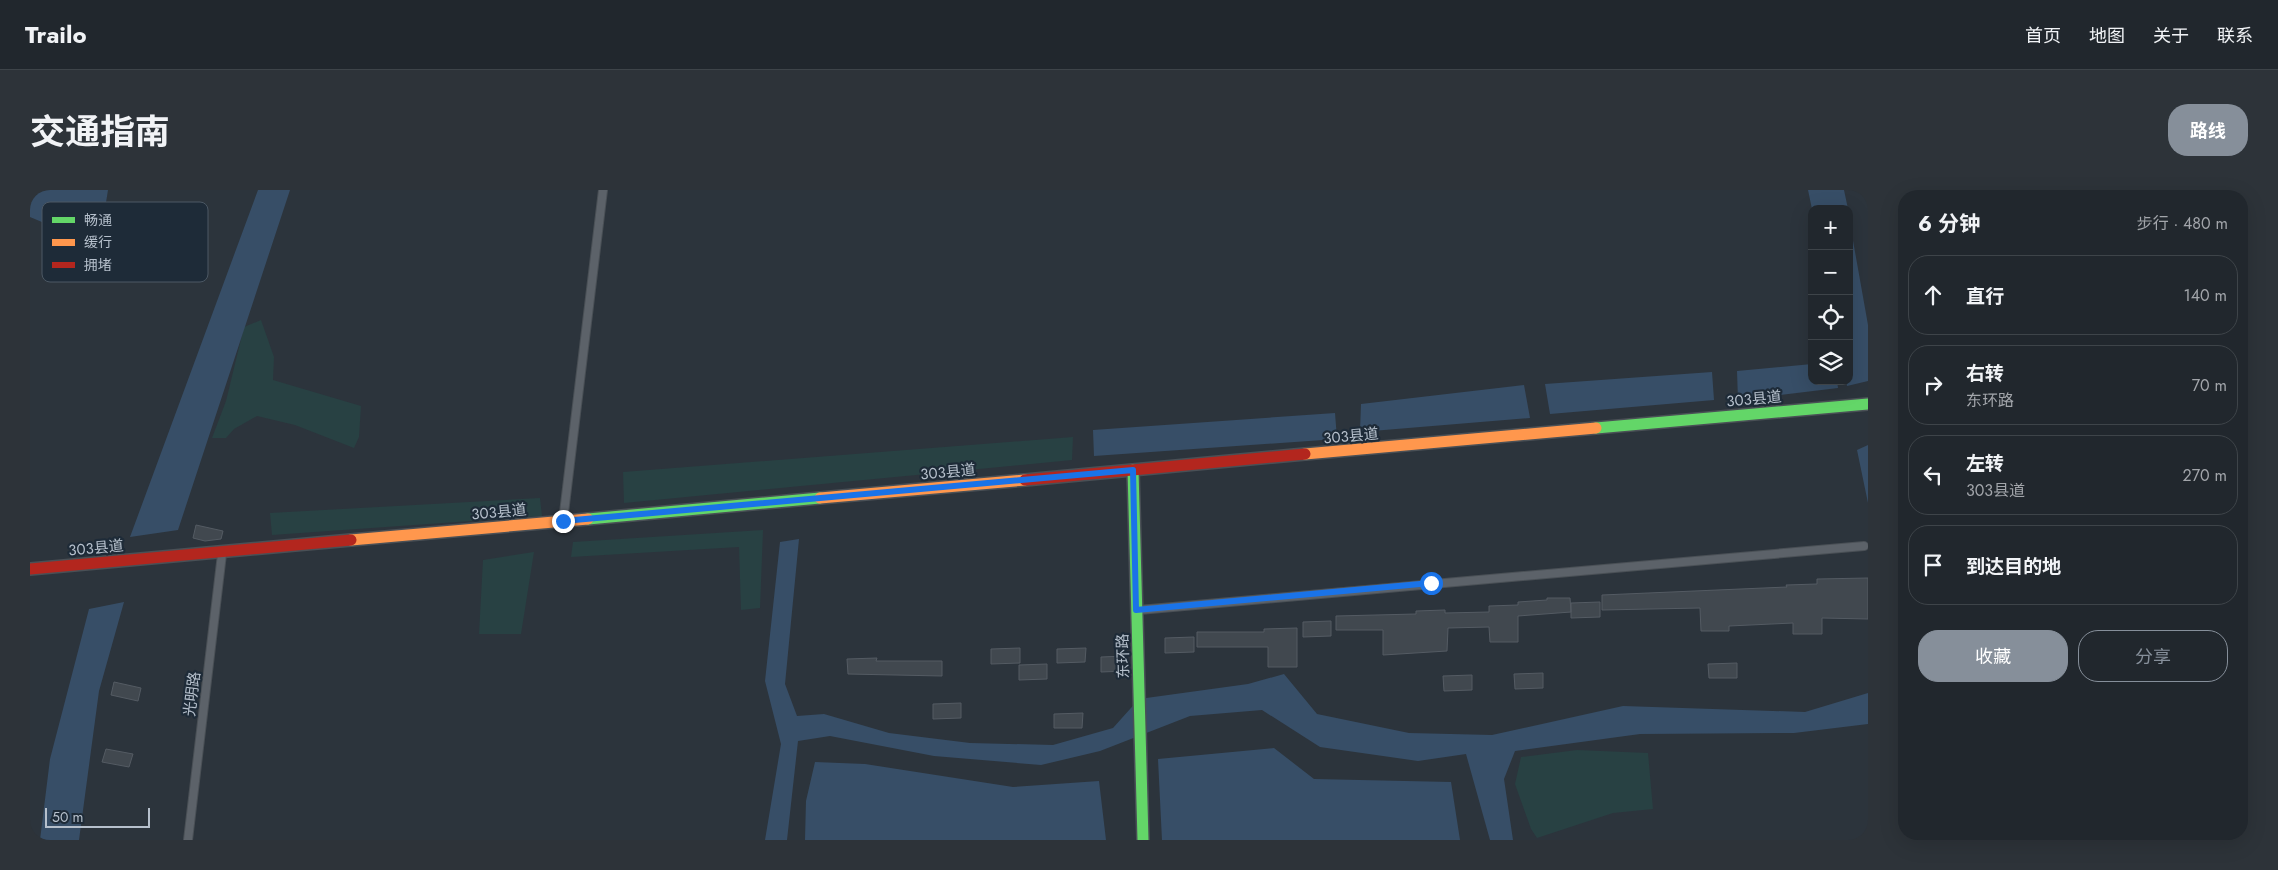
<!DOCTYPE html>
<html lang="zh">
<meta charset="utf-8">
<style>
:root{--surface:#21272d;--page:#2d3339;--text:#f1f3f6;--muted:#a2a5aa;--line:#3e4449;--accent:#868f9a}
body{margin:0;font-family:Jost,"Noto Sans SC",sans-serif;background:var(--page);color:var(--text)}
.controls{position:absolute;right:15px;top:15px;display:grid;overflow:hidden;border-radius:10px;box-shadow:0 5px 20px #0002}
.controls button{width:45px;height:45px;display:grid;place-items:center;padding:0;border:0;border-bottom:1px solid var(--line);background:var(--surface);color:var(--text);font:25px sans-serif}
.scale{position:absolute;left:15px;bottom:12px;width:105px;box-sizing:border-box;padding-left:5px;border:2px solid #b6c0cc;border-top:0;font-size:14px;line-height:18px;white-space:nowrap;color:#b6c0cc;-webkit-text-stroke:4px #1e2b38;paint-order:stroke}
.stop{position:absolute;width:15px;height:15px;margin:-11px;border:4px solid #1a73e8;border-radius:50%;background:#fff}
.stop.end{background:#1a73e8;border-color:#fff;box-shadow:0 1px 5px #0008}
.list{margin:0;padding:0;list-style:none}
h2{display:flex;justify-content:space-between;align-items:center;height:65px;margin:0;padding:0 20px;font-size:21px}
h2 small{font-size:16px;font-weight:400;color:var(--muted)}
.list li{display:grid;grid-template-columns:32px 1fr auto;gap:15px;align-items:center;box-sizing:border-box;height:80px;margin:0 10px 10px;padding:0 10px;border:1px solid var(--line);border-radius:20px}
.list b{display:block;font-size:19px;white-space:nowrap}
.list p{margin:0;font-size:16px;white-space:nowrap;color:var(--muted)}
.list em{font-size:16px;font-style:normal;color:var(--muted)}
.actions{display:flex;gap:10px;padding:15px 20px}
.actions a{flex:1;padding:11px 0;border:1px solid var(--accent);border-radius:20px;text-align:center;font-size:18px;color:var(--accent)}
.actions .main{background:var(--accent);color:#fff}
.icon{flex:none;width:28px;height:28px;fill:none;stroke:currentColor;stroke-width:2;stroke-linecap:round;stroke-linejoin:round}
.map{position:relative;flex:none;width:1838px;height:650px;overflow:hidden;border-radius:20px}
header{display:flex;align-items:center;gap:30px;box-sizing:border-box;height:70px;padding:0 25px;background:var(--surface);border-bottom:1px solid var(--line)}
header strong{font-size:24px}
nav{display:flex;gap:28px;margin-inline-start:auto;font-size:18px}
.intro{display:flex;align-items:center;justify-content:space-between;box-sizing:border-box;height:120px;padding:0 30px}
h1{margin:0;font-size:35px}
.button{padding:12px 22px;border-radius:20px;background:var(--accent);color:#fff;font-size:18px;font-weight:700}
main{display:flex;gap:30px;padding:0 30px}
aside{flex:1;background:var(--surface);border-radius:20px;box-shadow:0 5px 20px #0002}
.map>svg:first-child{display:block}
.green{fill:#284143}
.water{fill:#374e67}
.building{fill:#41484f;stroke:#545b63}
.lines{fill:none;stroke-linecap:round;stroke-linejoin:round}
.lane-casing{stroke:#4a5056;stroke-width:10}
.fast-casing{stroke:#4a5056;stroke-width:14}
.slow-casing{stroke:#4a5056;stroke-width:14}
.jam-casing{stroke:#4a5056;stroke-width:14}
.lane{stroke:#5c6269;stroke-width:8}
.fast{stroke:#63d668;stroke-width:11}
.slow{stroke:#ff974d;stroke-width:11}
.jam{stroke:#b3261e;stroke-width:11}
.route{stroke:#1a73e8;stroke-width:6}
.labels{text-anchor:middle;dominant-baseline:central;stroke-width:4.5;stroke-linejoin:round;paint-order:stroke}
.street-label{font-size:15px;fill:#b6c0cc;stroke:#1e2b38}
.key{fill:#1e2b38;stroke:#4c5864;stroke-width:1}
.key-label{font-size:14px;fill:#b6c0cc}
</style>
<header>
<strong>Trailo</strong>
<nav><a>首页</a><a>地图</a><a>关于</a><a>联系</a></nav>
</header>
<div class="intro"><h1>交通指南</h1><a class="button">路线</a></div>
<main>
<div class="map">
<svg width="1838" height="650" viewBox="0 0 1838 650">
<rect width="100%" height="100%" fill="#2c343c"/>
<path class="green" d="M231,130L244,167L243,190L331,216L329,247L324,258L265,235L227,226L204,239L196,248H182L196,211L214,137Z
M1043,247L1042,270L594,313L593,282Z
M510,308L512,326L242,345L240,323Z
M733,340L730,418L711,420L709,357L541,367L543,352Z
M504,362L491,444H449L453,370Z
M1547,560L1618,563L1623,619L1583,623L1507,648L1501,639L1485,594L1491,567Z"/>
<path class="water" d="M0,0H78L69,56L0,27Z
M228,0H260L148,340L100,347Z
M1778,0H1814L1818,19H1782Z
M1819,28L1838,135V191L1817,196L1816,191H1819Z
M1782,174V191H1807L1808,198L1708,210L1707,181Z
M1682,182L1684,210L1520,224L1515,194Z
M1494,195L1500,228L1330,242L1331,214Z
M1305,223L1307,249L1064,266L1063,240Z
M1838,255V313L1827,260Z
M769,349L755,494L767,526L794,524L859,543L940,553L1023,555L1083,538L1109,509L1218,494L1254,484L1287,524L1379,543L1462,545L1593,516L1775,522L1838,503V534L1764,543L1610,544L1485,561L1474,589L1483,650H1460L1436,564L1388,571L1290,557L1232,520L1160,526L1070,561L1011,575L904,566L800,546L768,551L757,650H735L751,554L735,491L750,352Z
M94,412L69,501L49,650H10L20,569L59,419Z
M1244,558L1284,589L1421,592L1430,650H1132L1128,569Z
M785,572L835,574L983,597L1069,591L1076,650H775L776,611Z"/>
<path class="building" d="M166,335L193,341L191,349L175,351L163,348Z
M1838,388V429L1792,428V444H1763V433L1699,436V441H1671L1670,418L1572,420V405L1757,397L1756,395L1787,394V389Z
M1517,408H1540L1541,422L1488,426V452H1460L1459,437L1418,438L1417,461L1353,465V440H1306V426L1386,424V421L1415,420V423L1459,422V416L1488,415V412L1517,410Z
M1570,412V427L1541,428V413Z
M1301,431V446L1273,447V432Z
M1267,438V477H1238V457H1167V442H1234V439Z
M1164,447V462L1135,463V448Z
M990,458V473L961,474V459Z
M1056,458L1055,472L1027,473V459Z
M1096,466V481L1071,482V467Z
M847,468L846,471H912V486L818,484L817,469Z
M1707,473V488H1679L1678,474Z
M1017,474V489L989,490V475Z
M1513,483V498L1485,499L1484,484Z
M1442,485V500L1414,501L1413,486Z
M84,492L111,498L108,511L81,505Z
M931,513V528L903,529V514Z
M1053,523L1052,538H1024V524Z
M76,559L103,564L99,577L72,572Z"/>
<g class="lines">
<g class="lane-casing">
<path id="lane" d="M533,331L573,0
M1109,420L1834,356
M158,650L192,364"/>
</g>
<g class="fast-casing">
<path id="fast" d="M1566,238L1838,214
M1103,280L1113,650
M558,329L790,308"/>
</g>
<g class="slow-casing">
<path id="slow" d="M1275,264L1566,238
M790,308L995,290
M321,350L558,329"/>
</g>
<g class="jam-casing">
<path id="jam" d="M995,290L1275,264
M0,379L321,350"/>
</g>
<use href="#lane" class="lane"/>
<use href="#fast" class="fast"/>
<use href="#slow" class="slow"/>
<use href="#jam" class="jam"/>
</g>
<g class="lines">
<path class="route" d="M533,331L1103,280L1106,420L1401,393"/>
</g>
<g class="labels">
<g class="street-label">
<text transform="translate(1724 209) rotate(-5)">303县道</text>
<text transform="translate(1321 246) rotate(-5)">303县道</text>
<text transform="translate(918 282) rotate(-5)">303县道</text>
<text transform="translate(469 322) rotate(-5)">303县道</text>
<text transform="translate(66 358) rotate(-5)">303县道</text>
<text transform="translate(1093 466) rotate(-91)">东环路</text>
<text transform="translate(162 504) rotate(-83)">光明路</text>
</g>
</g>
<rect x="12" y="12" width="166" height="80" rx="8" class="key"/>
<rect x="22" y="27" width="23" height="6" fill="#63d668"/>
<rect x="22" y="49" width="23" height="7" fill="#ff974d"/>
<rect x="22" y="72" width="23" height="6" fill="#b3261e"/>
<g class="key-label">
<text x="54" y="35">畅通</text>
<text x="54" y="57">缓行</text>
<text x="54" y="80">拥堵</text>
</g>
</svg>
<div class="controls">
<button>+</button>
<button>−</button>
<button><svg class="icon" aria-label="locate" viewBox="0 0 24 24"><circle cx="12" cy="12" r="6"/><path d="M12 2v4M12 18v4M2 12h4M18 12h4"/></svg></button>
<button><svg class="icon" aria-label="layers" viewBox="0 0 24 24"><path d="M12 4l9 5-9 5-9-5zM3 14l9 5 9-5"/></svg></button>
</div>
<div class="scale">50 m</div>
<div class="stop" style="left:1401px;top:393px"></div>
<div class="stop end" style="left:533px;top:331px"></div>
</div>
<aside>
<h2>6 分钟<small>步行 · 480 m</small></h2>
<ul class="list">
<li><svg class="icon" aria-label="ahead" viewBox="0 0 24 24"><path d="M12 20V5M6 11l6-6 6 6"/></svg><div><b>直行</b></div><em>140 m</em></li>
<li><svg class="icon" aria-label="right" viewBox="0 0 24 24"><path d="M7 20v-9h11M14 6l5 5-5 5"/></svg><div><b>右转</b><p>东环路</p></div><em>70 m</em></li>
<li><svg class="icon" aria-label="left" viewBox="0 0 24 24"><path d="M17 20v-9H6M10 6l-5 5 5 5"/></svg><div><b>左转</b><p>303县道</p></div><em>270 m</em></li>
<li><svg class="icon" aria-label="arrive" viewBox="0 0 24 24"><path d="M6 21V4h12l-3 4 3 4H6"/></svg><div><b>到达目的地</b></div></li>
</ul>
<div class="actions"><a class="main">收藏</a><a>分享</a></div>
</aside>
</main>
